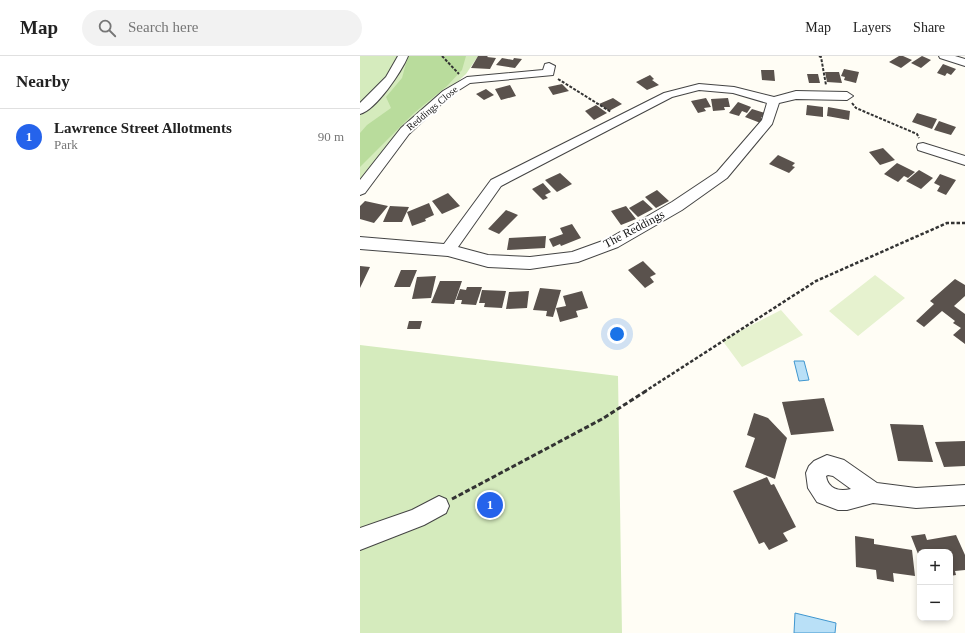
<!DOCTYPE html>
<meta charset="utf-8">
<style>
:root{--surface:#fff;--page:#f2f2f2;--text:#222;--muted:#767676;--line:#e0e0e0;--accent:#2563eb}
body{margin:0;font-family:"Times New Roman",serif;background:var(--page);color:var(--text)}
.controls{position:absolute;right:12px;bottom:12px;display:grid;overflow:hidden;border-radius:8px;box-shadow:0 2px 6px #0003}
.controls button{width:36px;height:36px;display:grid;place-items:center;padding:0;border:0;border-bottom:1px solid var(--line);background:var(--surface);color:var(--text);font:20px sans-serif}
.you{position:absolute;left:257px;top:278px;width:14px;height:14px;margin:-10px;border:3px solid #fff;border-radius:50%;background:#1a73e8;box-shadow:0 0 0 6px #1a73e833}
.badge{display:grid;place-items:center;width:26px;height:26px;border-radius:50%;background:var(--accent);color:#fff;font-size:13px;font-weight:700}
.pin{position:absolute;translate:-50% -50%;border:2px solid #fff;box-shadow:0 1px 4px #0006}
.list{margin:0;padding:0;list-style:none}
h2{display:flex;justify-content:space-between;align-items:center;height:52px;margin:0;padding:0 16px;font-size:17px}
h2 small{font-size:13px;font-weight:400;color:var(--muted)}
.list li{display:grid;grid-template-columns:26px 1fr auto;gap:12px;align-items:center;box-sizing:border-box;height:56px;padding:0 16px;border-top:1px solid var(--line)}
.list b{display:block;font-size:15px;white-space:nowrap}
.list p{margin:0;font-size:13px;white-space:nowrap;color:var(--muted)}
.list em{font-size:13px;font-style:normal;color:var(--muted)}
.icon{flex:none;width:22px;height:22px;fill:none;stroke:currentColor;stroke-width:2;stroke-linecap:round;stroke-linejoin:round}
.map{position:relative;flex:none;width:605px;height:577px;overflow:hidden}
header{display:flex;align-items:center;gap:24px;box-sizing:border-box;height:56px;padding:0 20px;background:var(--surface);border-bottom:1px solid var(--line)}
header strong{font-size:19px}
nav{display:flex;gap:22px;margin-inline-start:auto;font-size:14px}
.search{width:280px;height:36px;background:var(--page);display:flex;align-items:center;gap:10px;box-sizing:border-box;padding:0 14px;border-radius:22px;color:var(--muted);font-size:15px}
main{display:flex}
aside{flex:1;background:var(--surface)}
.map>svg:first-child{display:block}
.green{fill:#d5ebbd}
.forest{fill:#b9dc9c}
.pitch{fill:#e6f2cf}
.water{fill:#b9e0f7;stroke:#3f96cf}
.building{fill:#5a524d}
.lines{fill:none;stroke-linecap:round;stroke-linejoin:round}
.minor-casing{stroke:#444;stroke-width:2}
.path-far2{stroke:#333;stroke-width:2;stroke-dasharray:3 1.5;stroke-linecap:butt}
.path-far1{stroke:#333;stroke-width:2.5;stroke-dasharray:3.5 2;stroke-linecap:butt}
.path{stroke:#333;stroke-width:3;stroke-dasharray:5 2.5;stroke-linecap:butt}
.minor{fill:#fff;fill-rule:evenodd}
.labels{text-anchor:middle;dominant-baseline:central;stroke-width:4;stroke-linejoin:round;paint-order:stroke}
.far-street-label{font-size:10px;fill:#111;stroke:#fff}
.street-label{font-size:12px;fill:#111;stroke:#fff}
</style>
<header>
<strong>Map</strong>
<div class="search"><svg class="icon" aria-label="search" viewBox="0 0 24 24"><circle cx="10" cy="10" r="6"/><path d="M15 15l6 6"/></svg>Search here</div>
<nav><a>Map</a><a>Layers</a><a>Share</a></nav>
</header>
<main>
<aside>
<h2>Nearby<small></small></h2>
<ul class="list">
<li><span class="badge">1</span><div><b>Lawrence Street Allotments</b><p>Park</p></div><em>90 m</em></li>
</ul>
</aside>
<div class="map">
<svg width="605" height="577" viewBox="0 0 605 577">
<rect width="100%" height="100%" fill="#fffdf5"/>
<path class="green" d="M0,0H118L106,18L44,76L0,129Z
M0,289L258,320L262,577H0Z"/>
<path class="forest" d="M48,0H106L102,14L87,30L54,57L0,111V77L7,69L31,52L26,41L42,22Z"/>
<path class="pitch" d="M515,219L545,242L498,280L469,255Z
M421,254L443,279L382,311L362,284Z"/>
<path class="water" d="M434,305H444L449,324L439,325Z
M435,557L476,567L475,577H434Z"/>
<path class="building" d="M118,0H128L127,1L136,2L130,13L111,12Z
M539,0H543L552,4L541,12L529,6Z
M562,0L571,4L561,12L551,7Z
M142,2L153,4L154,2L162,3L155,12L136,9Z
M583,8L596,13L591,19L587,17L585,20L577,17Z
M484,13L499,16L496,27L484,24L485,21L481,20Z
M401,14H414L415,25L402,24Z
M465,16H479L482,27L467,26Z
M447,18H458L460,27H449Z
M290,19L294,23L292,24L299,29L287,34L276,26Z
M202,28L209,35L193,39L188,31Z
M150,29L156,40L141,44L135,33Z
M126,33L134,39L124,44L116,38Z
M253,42L262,48L249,55L239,48Z
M346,42L351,51L344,52L346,55L338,57L331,45Z
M368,42L370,51H364L365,54L353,55L351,43Z
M378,46L391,51L387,57L382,55L379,60L369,57Z
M236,49L247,57L234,64L225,55Z
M447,49L463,51V61L446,59Z
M468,51L490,55L489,64L467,60Z
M392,53L405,57L401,62L406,64L403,68L385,61Z
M557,57L577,63L572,73L552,66Z
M579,65L596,71L591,79L574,74Z
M523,92L535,104L520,109L509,96Z
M418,99L435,107L432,110L435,111L429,117L409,108Z
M537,107L555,116L548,122L544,120L538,126L524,118Z
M559,114L573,122L561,133L546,125Z
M200,117L212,128L197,136L185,124Z
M580,118L596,124L586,139L577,135L580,130L574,127Z
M183,127L191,136L185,139L188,142L183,144L172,133Z
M297,134L309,145L296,152L285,141Z
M88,137L100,150L82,158L72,145Z
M283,144L293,153L278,161L269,152Z
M5,145L28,150L14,167L0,163V150Z
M69,147L74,159L65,163L66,165L52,170L47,156Z
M30,150L49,151L42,166H23Z
M266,150L276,163L261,169L251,155Z
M146,154L158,159L139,178L128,173Z
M212,168L221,182L201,190L200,188L193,191L189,183L203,178L200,172Z
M186,180L185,192L147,194L149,182Z
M283,205L296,218L290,221L294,226L285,232L268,214Z
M0,210L10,211L0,232Z
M41,214H57L50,231H34Z
M76,220L71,242L52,243L57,221Z
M595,223L605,229V240L594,250L605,258V288L593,279L601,272L593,267L595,265L582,255L564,271L556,265L574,248L570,245Z
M80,225H102L94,248L71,247Z
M107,231H122L116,249L101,248L102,244H96L100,233L106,234Z
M180,232L201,234L193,261L186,260L187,255L173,254Z
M122,234L146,235L142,252L124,251L125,247H119Z
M169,235L167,252L146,253L149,236Z
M222,235L228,252L216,255L218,261L200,266L196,252L206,250L203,240Z
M49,265H62L60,273H47Z
M464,342L474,375L431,379L422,346Z
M394,357L408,362L427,382L415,423L385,411L395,382L387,379Z
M530,368L563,369L573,406L538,405Z
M605,385V410L584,411L575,386Z
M407,421L411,429L414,428L436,471L423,477L428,485L409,494L404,486L399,488L373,435Z
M565,478L567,484L596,479L605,499V514L595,515L596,519L590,520V496H560V503L551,480Z
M495,480L514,483V488L552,494L555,520L533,517L534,526L517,523L516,514L496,511Z"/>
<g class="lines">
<g class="minor-casing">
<path id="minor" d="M38,0H48C42,15 16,54 0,58V47L26,21Z
M579,0H595L605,3V10L580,2Z
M189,7L195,10L193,19L110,27L91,39L49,78L5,137L0,139V124L41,72L83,35L107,21L183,14L185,8Z
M339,28L374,31L414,41L436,35L487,36L493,40L487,44L436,43L419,47L412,68L367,122L322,154L258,191L218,206L170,213L128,211L88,200L0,193V181L84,188L131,124L304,37ZM339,34L373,37L407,47L402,64L357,116L312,146L248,183L212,196L170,201L128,199L98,191L141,130L312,41Z
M563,87L605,100V109L558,94L557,91L558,88Z
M467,399L484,404L517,427L556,432L605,429V449L556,452L513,447L487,454H478L457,446L448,432L446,417L449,410L454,405ZM468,419L473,420L491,433C479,436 468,433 466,420Z
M79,440L86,443L89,450L86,457L64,469L0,494V472L52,454Z"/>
</g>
<path class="path-far2" d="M82,0L99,18
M459,0L461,1L466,29
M198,23L251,56
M492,47L496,52L557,78L559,82"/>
<path class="path-far1" d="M284,336L456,225L587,167H605"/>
<path class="path" d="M92,443L242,363L286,335"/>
<use href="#minor" class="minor"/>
</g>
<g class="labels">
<g class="far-street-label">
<text transform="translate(72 52) rotate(-40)">Reddings Close</text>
</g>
<g class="street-label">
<text transform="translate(274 173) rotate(-28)">The Reddings</text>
</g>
</g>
</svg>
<div class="controls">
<button>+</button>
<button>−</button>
</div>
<div class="you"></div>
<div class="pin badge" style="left:130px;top:449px">1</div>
</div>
</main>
